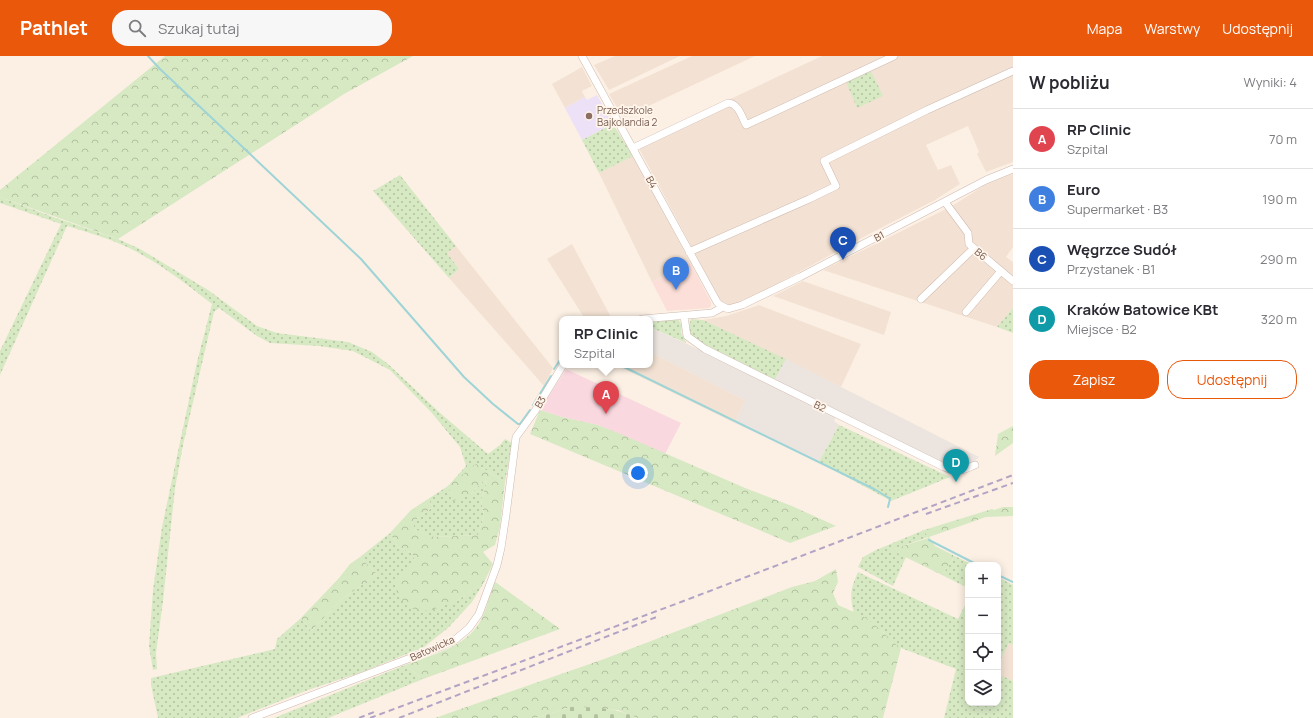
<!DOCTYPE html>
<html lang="pl">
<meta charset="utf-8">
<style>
:root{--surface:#fff;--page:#f7f7f7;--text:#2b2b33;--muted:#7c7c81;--line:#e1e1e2;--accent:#ea580c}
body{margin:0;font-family:Manrope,sans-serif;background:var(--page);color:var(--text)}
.controls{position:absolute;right:12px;bottom:12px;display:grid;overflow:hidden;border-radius:8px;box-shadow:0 2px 10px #0003}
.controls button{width:36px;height:36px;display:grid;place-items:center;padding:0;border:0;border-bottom:1px solid var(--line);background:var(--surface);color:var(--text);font:20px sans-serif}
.you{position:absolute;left:638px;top:417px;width:14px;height:14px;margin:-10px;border:3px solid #fff;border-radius:50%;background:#1a73e8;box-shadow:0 0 0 6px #1a73e833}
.badge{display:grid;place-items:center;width:26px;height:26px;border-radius:50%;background:var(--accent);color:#fff;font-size:13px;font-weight:700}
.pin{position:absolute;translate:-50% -33px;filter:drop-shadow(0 1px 2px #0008)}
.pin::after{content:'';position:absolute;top:21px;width:14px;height:12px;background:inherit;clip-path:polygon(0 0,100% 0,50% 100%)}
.popup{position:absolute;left:559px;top:260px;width:94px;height:52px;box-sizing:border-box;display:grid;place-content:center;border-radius:8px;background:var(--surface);filter:drop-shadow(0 1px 3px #0005);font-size:13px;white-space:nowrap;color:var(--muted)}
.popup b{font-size:15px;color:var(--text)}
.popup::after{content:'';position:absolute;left:50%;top:100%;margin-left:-8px;border:8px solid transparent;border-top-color:var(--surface)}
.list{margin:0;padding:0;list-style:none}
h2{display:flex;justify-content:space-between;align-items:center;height:52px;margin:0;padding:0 16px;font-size:17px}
h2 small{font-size:13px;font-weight:400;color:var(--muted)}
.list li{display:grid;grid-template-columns:26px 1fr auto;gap:12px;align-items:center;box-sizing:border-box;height:60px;padding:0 16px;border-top:1px solid var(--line)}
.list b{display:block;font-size:15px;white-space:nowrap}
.list p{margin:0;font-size:13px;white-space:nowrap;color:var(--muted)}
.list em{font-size:13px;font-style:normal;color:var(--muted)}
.actions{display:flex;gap:8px;padding:12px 16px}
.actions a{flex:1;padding:9px 0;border:1px solid var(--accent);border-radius:16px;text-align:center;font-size:14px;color:var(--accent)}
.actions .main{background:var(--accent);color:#fff}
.icon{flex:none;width:22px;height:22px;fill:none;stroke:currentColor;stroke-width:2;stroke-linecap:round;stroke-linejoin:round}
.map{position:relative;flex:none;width:1013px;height:662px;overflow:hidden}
header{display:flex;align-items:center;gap:24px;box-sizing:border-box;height:56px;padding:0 20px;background:var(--accent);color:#fff}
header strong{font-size:19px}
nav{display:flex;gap:22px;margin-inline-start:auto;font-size:14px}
.search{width:280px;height:36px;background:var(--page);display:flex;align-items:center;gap:10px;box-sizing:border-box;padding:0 14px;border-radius:16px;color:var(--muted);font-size:15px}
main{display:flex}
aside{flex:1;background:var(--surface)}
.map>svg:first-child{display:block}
.residential{fill:#f3e2d3}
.commercial{fill:#fcdfd8}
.industrial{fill:#ece4df}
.education{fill:#ede1f8}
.medical{fill:#fad8df}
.grass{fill:url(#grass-dots)}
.forest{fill:url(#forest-crowns)}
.cemetery{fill:url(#cemetery-stones)}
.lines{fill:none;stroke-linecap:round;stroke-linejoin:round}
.stream{stroke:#9fd4d7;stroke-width:2}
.minor-casing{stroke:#cfb9ae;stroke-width:8}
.minor{stroke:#fff;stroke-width:7}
.rail{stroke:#b2a3c5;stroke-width:2;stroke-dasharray:6 4;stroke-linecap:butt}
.education-dot{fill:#8d6e63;stroke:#fff5ea;stroke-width:1.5}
.labels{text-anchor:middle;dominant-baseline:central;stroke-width:3.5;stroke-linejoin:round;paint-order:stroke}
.education-label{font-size:10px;fill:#785e54;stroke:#fff5ea;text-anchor:start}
.street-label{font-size:10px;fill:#74554a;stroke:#fff5ea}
</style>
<header>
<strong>Pathlet</strong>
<div class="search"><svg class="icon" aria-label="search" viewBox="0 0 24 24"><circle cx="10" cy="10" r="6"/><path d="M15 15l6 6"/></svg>Szukaj tutaj</div>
<nav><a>Mapa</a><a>Warstwy</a><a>Udostępnij</a></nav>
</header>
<main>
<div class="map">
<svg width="1013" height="662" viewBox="0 0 1013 662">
<defs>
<pattern id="grass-dots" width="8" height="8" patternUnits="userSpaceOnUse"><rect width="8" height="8" fill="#d6e9c3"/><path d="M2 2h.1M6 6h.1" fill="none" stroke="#b2c0a0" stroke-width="1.8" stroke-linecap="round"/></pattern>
<pattern id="forest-crowns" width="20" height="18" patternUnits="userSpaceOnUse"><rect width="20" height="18" fill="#d6e9c3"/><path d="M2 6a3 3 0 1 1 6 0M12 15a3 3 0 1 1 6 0" fill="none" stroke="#b2c0a0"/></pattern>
<pattern id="cemetery-stones" width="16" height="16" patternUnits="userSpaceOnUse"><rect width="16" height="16" fill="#d6e9c3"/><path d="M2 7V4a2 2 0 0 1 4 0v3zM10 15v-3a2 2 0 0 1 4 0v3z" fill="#b2c0a0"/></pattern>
</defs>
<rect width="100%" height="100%" fill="#fcf0e4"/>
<path class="residential" d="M615,0H680L609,34L594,9Z
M692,0H755L623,62L609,38Z
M822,0H1013V106L986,116L977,98L979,96L968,70L926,89L938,114L951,109L960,128L935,144L871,177L742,247L729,250L723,247L719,242L636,87Z
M582,11L592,30L582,35L585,41L565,52L552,28Z
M633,100L690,206L652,226L599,117Z
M1013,117V191L1006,201L1013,206V252L997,271L823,214L952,150L985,129Z
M572,188L612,263H585L547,203Z
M456,190L553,312L544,330L449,222L459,213L447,197Z
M803,225L891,256L884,279L773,240Z
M759,249L861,288L841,331L703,264L726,260Z
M650,296L745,344L735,367L616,309H650Z
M1009,587L1013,589V625L998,618V609Z"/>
<path class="commercial" d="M690,206L711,246V250L709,252L667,255L652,226Z"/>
<path class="industrial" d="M650,271L741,313L836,361L834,365L839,369L819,406L735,367L745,344L650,296Z
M786,303L841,331L979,401L969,410L960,414L933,403L774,325Z"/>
<path class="education" d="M597,39L613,68L582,84L565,52L585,41L587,44Z"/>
<path class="medical" d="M566,313L681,367L665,398L598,369L562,361L540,354Z"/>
<path class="grass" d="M871,15L883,40L857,52L846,26Z
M613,68L633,100L599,117L582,84Z
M400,119L456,190L447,197L459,213L449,222L373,135Z
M0,141L56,162L118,183L140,193L208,234L257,270L277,277L348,286L372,296L388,308L439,356L488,398L500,389L505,383L512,387L505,426L476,408L470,439L483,425L487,426L481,444L484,460L478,479L433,481L414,473V465L433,451L428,443L448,430L466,410L460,391L431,356L390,314L353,295L319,290L270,287L257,280L219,252L214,256L183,389L175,432L163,545L156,597L157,613L153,614L149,590L153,534L162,471L197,306L212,248C185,227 157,205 125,190C107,182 87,176 67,170L0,319V295L61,168L0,147Z
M1013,252V277L997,271Z
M678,263L682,269L681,276L686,287L650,271V266Z
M691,263L703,264L786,303L774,325C758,318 697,290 691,278C688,273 689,269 691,263Z
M839,369L950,421L891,445L819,406Z
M924,474L928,481L892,494L906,501L893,530L858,511L863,501L876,494Z
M390,477L398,491L412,497L415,505L456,545L483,528L472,546L448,572L424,591L362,616L308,634L237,662H158L151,629V622L275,593L277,583L301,562L311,575L342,543L377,518L360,501Z
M955,500L973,509H968V532L942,519Z
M858,516L958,563L968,543V647H998V618L1013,625V662H944L956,613L901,592L892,586L883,576L864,562L854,557C849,539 851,532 858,516Z
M998,521L1013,529V589L1009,587L998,609Z
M405,609L423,623L328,662H274Z"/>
<path class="forest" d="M165,0H413L344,38L118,183L0,141V134Z
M540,354L562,361L598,369L623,379L745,432L792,450L836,470L790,487L530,378Z
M1013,370V387L995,400L998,378Z
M476,408L505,426L500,471L495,489L483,496L493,508L483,528L456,545L429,555L409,552L398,540L394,525L415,505L412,497L398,491L390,477L411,454L428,443L433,451L414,465V473L434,481L478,479L484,460L481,444L487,426L483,425L470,439L453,445L448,430Z
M1003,451H1013V460L986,461L929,481L935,490L955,500L942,519L891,494L928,482L924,474L992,453L994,454Z
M360,501L377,518L342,543L311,575L301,562L339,522L350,508Z
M836,513L838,526L833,537L838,549C846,553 856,556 864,561C878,569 888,583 901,592L883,662H637L618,654L570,651L536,662H435L604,603L792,531L815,525Z
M494,525L560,573L423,623L405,609C431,599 467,591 481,564C487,552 490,538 494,525Z"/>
<path class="cemetery" d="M570,651C593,651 616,651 637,662H536Z"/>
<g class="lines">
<path class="stream" d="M148,0L160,13L361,203L464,321L493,348L518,368H520L530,354
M620,309L874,433L889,442L890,443L888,451
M554,313L562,301
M533,349L551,320
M929,484L978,509
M998,519L1013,526"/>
<g class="minor-casing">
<path id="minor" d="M582,0L717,246L720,249L728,253L742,249L800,221L986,124L1013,113
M633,92L728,47C738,47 742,61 746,69L894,0
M945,146L968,177L969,188L1013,225
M689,196L809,143L836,130L824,105L927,54L1013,15
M921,243L974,192
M966,256L1001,215
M684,260L687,280L705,293L944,411C959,417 960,415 975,409
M642,263L712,257L723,251
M252,662L442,590L456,583L469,572L479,558L497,509L501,492L506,459L516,381L535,355L563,309"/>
</g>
<use href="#minor" class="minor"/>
<path class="rail" d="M926,458L1013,427
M359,662L374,656
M370,662L681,546L1013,419
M399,662L659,560"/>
</g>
<circle class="education-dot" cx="589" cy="60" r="4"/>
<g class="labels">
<g class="education-label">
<text x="597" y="54">Przedszkole<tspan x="597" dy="12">Bajkolandia 2</tspan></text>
</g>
<g class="street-label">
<text transform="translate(652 126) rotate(60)">B4</text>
<text transform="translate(879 180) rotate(-28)">B1</text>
<text transform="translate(981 198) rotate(40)">B6</text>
<text transform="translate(540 346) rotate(-60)">B3</text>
<text transform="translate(820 350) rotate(26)">B2</text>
<text transform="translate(432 592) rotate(-24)">Batowicka</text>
</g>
</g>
</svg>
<div class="controls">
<button>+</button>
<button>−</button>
<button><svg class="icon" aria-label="locate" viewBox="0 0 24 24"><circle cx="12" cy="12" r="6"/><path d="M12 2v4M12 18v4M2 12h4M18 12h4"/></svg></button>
<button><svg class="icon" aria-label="layers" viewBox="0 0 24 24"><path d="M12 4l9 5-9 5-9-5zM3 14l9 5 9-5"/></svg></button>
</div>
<div class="you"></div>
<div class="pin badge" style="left:606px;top:358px;background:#e0444e">A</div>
<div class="popup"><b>RP Clinic</b>Szpital</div>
<div class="pin badge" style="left:676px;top:234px;background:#3f7fe0">B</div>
<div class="pin badge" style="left:843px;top:204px;background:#1a4fb4">C</div>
<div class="pin badge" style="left:956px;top:426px;background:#0f9aa8">D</div>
</div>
<aside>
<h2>W pobliżu<small>Wyniki: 4</small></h2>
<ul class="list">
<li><span class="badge" style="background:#e0444e">A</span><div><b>RP Clinic</b><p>Szpital</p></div><em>70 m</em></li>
<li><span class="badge" style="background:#3f7fe0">B</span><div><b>Euro</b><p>Supermarket · B3</p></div><em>190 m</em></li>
<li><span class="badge" style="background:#1a4fb4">C</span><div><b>Węgrzce Sudół</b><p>Przystanek · B1</p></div><em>290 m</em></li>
<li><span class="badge" style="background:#0f9aa8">D</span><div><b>Kraków Batowice KBt</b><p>Miejsce · B2</p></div><em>320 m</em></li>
</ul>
<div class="actions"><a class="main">Zapisz</a><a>Udostępnij</a></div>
</aside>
</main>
